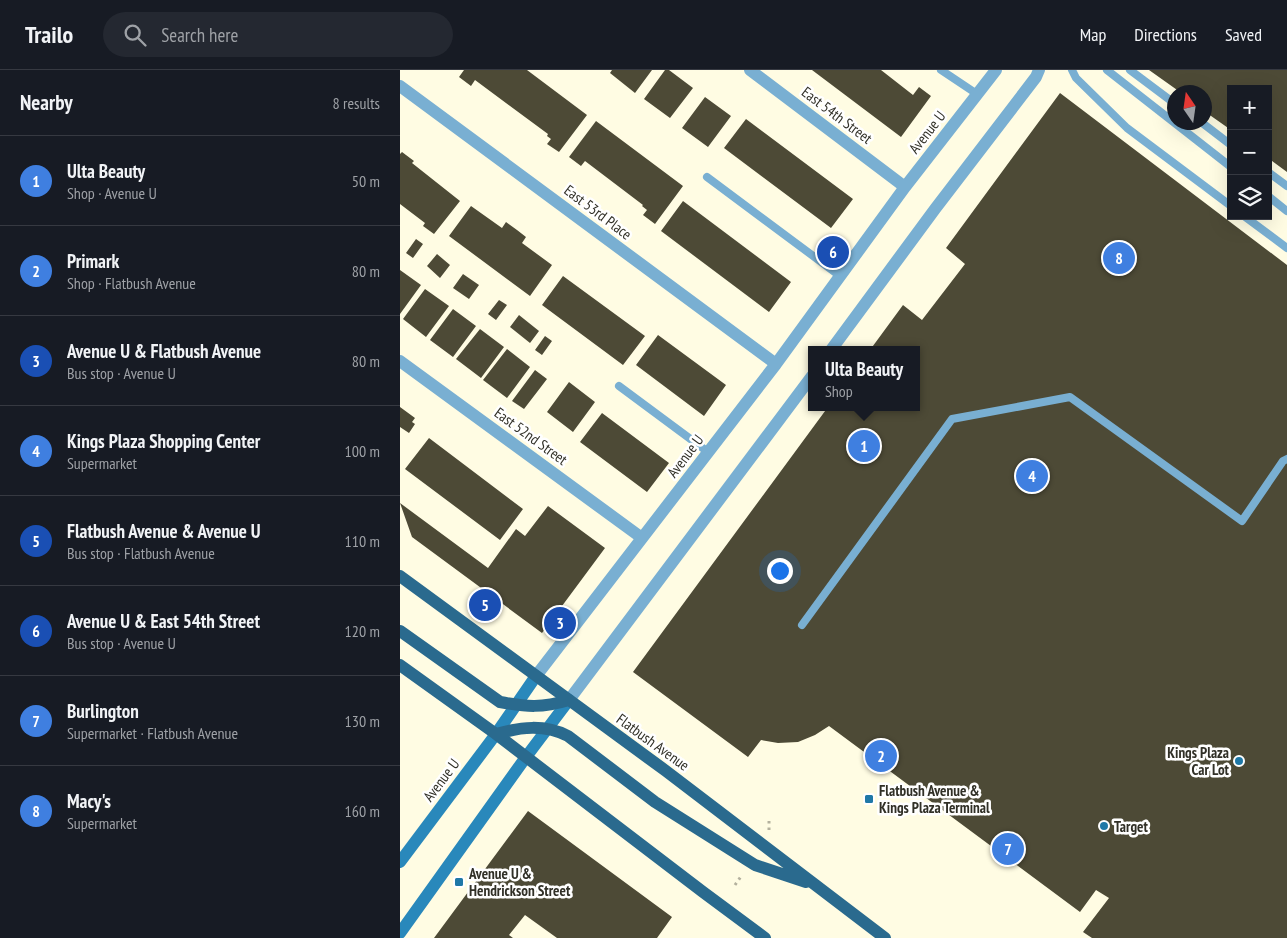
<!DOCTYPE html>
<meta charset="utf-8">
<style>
:root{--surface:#171b24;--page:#242831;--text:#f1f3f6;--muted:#9ea1a6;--line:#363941;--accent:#db2777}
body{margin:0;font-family:"PT Sans Narrow",sans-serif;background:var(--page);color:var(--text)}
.controls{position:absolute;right:15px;top:15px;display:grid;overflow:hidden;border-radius:0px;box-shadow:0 5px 20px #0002}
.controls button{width:45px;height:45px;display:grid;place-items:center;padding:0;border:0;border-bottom:1px solid var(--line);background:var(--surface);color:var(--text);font:25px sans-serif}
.compass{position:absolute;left:767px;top:15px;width:45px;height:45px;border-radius:50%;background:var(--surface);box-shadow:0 5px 20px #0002;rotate:347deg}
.you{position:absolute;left:379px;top:500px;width:18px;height:18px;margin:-12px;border:4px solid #fff;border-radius:50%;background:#1a73e8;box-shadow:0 0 0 8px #1a73e833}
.badge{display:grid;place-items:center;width:32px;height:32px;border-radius:50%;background:var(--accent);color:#fff;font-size:16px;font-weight:700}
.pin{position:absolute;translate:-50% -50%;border:2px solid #fff;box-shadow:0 1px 5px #0006}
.popup{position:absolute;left:408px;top:276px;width:112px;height:65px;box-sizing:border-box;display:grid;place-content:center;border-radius:0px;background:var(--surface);filter:drop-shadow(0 1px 4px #0005);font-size:16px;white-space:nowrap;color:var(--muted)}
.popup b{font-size:19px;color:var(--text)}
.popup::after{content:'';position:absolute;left:50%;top:100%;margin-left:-10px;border:10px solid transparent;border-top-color:var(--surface)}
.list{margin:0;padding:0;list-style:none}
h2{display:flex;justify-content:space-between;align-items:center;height:65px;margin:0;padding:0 20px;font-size:21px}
h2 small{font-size:16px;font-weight:400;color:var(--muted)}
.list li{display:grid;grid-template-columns:32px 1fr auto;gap:15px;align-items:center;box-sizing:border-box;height:90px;padding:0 20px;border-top:1px solid var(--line)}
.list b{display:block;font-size:19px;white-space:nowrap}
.list p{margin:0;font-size:16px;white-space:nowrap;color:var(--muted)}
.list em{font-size:16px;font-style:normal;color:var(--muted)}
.icon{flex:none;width:28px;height:28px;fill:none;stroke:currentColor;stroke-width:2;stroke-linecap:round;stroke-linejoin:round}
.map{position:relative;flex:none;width:887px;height:868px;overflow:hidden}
header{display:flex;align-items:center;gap:30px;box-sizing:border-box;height:70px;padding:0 25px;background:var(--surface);border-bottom:1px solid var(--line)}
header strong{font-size:24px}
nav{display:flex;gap:28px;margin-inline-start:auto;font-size:18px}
.search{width:350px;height:45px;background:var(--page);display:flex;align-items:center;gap:12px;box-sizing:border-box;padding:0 18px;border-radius:28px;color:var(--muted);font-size:19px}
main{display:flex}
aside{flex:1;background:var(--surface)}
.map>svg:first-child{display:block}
.building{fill:#4d4a36}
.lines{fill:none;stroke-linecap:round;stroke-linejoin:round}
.path{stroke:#b4b19e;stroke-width:3;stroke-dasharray:2.5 4;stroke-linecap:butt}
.service{stroke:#79afd2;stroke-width:8}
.minor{stroke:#79afd2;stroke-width:12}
.secondary{stroke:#2988bb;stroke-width:12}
.primary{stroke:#2a6a8e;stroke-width:12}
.poi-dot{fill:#1f78a7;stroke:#fff;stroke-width:2}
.labels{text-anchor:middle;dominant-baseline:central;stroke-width:5;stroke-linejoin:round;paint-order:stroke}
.street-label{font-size:15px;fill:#313027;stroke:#fff}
.poi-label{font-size:15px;font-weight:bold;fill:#313027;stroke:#fff;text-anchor:start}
</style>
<header>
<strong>Trailo</strong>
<div class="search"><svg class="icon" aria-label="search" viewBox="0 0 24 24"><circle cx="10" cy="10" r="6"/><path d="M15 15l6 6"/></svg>Search here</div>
<nav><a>Map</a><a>Directions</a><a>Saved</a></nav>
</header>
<main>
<aside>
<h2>Nearby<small>8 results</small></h2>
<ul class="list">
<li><span class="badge" style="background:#3f7fe0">1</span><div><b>Ulta Beauty</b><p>Shop · Avenue U</p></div><em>50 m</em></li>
<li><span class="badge" style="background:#3f7fe0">2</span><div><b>Primark</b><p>Shop · Flatbush Avenue</p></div><em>80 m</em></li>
<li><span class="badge" style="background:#1a4fb4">3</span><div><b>Avenue U &amp; Flatbush Avenue</b><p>Bus stop · Avenue U</p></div><em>80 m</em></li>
<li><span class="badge" style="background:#3f7fe0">4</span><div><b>Kings Plaza Shopping Center</b><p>Supermarket</p></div><em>100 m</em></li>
<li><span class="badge" style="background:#1a4fb4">5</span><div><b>Flatbush Avenue &amp; Avenue U</b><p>Bus stop · Flatbush Avenue</p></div><em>110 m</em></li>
<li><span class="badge" style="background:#1a4fb4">6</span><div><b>Avenue U &amp; East 54th Street</b><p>Bus stop · Avenue U</p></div><em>120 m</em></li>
<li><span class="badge" style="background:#3f7fe0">7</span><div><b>Burlington</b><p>Supermarket · Flatbush Avenue</p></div><em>130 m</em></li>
<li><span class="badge" style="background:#3f7fe0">8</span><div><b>Macy's</b><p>Supermarket</p></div><em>160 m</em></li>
</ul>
</aside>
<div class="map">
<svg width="887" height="868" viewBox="0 0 887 868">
<rect width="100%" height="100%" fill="#fffce3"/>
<path class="building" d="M64,0H127L187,45L159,82L147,74L151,69L147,66L148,64L75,10L71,16L59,7Z
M212,0H252L235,23L210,3Z
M265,0H269L293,18L270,48L244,29Z
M412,0H481L513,25L519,17L531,26L501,67Z
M749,0H887V102L868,88V19H831V60L804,41V22H780Z
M660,23L887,195V868H692L683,862L709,828L696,820L680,842L429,656L415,665L398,672L378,673L361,670L348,687L233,602L428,337H516V280H470L503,235L522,250L565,194L546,178Z
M305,27L331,46L308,77L282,58Z
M346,49L453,129L431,158L324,78Z
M196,51L283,116L255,154L243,145L247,140L242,136L243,135L185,91L181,96L169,87Z
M2,82L14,91L12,93L60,131L34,164L23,156L25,153L0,134V84Z
M283,131L391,212L369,242L261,161Z
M71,136L102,158L106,152L117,160L126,167L122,173L152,195L130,226L49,166Z
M16,169L23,174L13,188L6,183Z
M37,184L50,195L40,208L27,196Z
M0,200L21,215L0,244Z
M63,204L79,215L69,229L53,218Z
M163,206L245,266L223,295L142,235Z
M25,219L49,236L26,267L3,249Z
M99,230L107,235L96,250L88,244Z
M53,239L76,256L53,287L30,270Z
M119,245L139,261L130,273L110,257Z
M80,259L104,277L81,308L56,289Z
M258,265L326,315L304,346L236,295Z
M145,266L152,271L142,285L135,280Z
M107,279L130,297L107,328L83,310Z
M135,300L147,309L124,339L112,331Z
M169,312L195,332L173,362L147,342Z
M0,337L15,348L12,352L15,354L9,363L0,357Z
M202,343L269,393L247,422L180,372Z
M29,368L123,439L100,470L5,399Z
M0,433L88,498L116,459L125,466L148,436L205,478L142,563L12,467Z
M128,741L272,847L257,868H157L125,845L109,865L113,868H34Z"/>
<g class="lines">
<path class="path" d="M369,760V749
M335,815L342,805"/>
<path class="service" d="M541,0L577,24
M672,0L676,8L727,58L831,136
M707,0L831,97
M730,0L774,33
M801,52L831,75
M868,102L887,116
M307,107L440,206
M868,126L887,141
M844,146L887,178
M219,316L308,382
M402,555L552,349L670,327L842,451L883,391L887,389"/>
<path class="minor" d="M350,0L505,117
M0,16L376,294
M431,280L535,139L636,7L639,0
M0,291L242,468
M136,606L376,294L505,117L596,0
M169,630L412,306"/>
<path class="secondary" d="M0,792L96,664L136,606
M0,863L126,687L169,630"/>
<path class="primary" d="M0,506L266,701L485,868
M0,561L100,632C127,637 142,638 169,630
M0,595L96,664L303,822L365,868
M96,664C121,657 144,654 168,666L255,732L355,795L406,812"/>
</g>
<g class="poi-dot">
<circle cx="839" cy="691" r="5"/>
<rect x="464" y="724" width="10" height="10" rx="2.5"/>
<circle cx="704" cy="756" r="5"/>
<rect x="54" y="807" width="10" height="10" rx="2.5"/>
</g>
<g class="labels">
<g class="street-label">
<text transform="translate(437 45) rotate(37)">East 54th Street</text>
<text transform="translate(527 62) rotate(-52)">Avenue U</text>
<text transform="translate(198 142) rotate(37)">East 53rd Place</text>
<text transform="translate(131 366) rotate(36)">East 52nd Street</text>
<text transform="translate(285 386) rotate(-53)">Avenue U</text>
<text transform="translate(253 672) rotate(36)">Flatbush Avenue</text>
<text transform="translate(41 710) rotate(-53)">Avenue U</text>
</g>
<g class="poi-label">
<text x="829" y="682" text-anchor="end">Kings Plaza<tspan x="829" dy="17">Car Lot</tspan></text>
<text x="479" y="720">Flatbush Avenue &amp;<tspan x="479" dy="17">Kings Plaza Terminal</tspan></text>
<text x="714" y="756">Target</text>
<text x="69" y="803">Avenue U &amp;<tspan x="69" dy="17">Hendrickson Street</tspan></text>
</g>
</g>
</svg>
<div class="controls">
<button>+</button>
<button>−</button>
<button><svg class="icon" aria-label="layers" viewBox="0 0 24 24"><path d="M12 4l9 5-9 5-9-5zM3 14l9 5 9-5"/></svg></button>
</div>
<svg class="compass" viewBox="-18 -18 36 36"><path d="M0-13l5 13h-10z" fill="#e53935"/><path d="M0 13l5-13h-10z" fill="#9ea1a6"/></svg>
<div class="you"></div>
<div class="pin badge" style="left:464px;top:376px;background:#3f7fe0">1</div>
<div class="popup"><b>Ulta Beauty</b>Shop</div>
<div class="pin badge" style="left:481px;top:686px;background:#3f7fe0">2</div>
<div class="pin badge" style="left:160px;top:553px;background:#1a4fb4">3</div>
<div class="pin badge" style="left:632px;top:406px;background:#3f7fe0">4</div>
<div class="pin badge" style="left:85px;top:535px;background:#1a4fb4">5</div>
<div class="pin badge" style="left:433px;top:182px;background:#1a4fb4">6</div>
<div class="pin badge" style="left:608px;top:779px;background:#3f7fe0">7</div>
<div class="pin badge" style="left:719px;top:188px;background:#3f7fe0">8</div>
</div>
</main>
